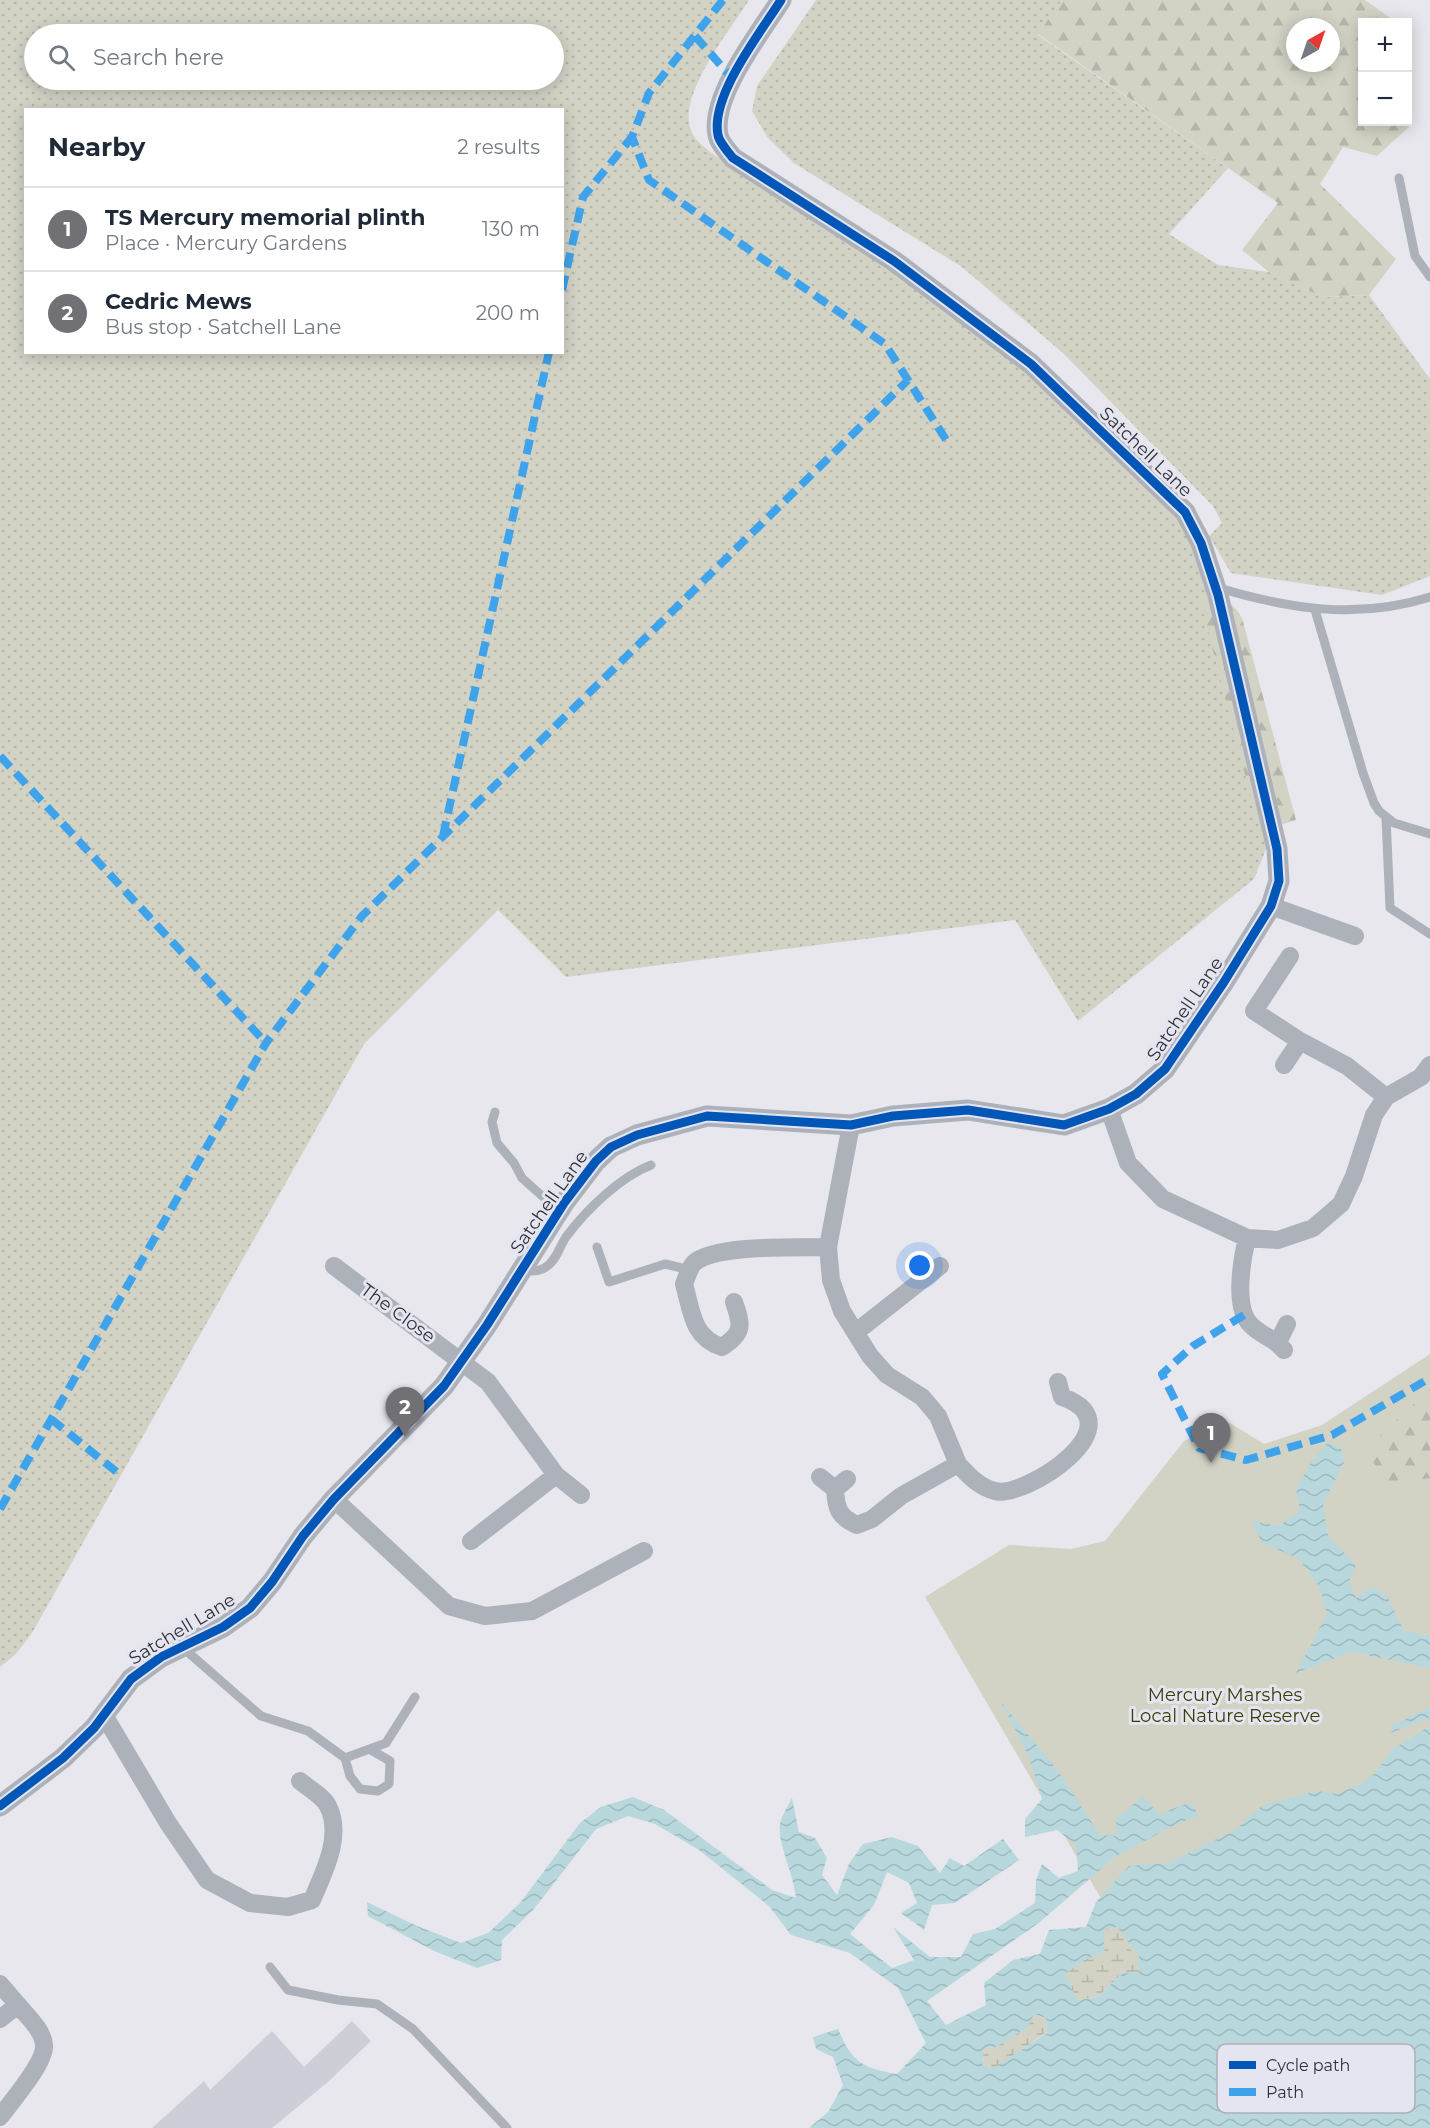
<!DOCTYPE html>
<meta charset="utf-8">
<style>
:root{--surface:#fff;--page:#f2f2f3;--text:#1f2937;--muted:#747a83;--line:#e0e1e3;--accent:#707075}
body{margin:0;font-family:Montserrat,sans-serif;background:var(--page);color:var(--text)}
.controls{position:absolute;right:18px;top:18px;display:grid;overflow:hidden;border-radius:0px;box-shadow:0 3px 15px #0003}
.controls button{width:54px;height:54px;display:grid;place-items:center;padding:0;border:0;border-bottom:2px solid var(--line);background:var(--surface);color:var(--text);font:30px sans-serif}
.compass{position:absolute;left:1286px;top:18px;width:54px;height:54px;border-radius:50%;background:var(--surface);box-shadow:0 3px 15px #0003;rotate:40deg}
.you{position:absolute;left:920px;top:1266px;width:21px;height:21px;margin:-15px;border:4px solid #fff;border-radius:50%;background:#1a73e8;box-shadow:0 0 0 9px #1a73e833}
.badge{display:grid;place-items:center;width:39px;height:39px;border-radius:50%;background:var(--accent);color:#fff;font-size:20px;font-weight:700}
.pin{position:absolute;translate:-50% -50px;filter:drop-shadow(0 2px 3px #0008)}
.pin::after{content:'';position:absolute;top:32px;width:21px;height:18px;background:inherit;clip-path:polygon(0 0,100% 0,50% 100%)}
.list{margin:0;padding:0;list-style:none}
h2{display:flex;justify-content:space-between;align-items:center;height:78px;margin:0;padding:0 24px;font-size:26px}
h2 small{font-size:20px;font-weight:400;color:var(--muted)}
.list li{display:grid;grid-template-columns:39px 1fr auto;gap:18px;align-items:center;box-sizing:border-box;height:84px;padding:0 24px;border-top:2px solid var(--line)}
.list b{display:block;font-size:22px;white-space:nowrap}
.list p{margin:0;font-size:20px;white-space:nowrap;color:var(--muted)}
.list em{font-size:20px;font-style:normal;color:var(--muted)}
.icon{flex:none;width:33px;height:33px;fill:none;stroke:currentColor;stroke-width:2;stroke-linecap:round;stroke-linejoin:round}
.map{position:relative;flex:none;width:1430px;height:2128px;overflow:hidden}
.search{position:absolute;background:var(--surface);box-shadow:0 3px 15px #0003;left:24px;top:24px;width:540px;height:66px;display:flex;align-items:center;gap:15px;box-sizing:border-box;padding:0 21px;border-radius:33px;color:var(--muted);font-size:22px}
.panel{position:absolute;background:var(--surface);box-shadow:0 3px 15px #0003;left:24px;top:108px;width:540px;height:246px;border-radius:0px}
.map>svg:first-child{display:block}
.grass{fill:url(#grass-dots);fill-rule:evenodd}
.forest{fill:url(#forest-firs);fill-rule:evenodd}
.wetland{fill:url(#wetland-marsh)}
.park{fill:#d2d3c5}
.water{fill:url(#water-waves);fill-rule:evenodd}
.building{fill:#cdced8}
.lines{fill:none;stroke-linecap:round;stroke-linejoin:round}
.service{stroke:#acb1ba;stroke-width:9}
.minor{stroke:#acb1ba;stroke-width:18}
.tertiary{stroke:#acb1ba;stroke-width:21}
.quiet{stroke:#3ea3eb;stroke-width:8;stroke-dasharray:15 8;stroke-linecap:butt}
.cycleway-casing{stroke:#e4e5f0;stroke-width:13}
.cycleway{stroke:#0057b8;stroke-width:9}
.labels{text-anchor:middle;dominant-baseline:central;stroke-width:6;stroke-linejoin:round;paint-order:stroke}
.street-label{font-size:18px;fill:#303035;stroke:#e4e5f0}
.park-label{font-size:18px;fill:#3b3e00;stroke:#e4e5f0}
.key{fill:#e4e5f0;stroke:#aeafb8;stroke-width:1.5}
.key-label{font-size:16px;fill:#303035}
</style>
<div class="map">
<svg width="1430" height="2128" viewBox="0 0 1430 2128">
<defs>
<pattern id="grass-dots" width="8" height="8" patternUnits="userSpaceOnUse" patternTransform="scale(1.5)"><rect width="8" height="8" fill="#d2d3c5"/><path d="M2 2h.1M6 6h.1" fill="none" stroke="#b5b5aa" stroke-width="1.8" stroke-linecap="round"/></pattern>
<pattern id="forest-firs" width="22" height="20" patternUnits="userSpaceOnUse" patternTransform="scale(1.5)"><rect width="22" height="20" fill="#d2d3c5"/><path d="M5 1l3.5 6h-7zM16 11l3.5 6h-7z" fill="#b5b5aa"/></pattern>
<pattern id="wetland-marsh" width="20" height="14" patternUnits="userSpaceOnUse" patternTransform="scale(1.5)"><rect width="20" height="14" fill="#d2d3c5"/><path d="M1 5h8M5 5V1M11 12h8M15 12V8" fill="none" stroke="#b5b5aa"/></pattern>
<pattern id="water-waves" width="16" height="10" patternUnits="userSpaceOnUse" patternTransform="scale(1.5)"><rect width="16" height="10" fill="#b8d8de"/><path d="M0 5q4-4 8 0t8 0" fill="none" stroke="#9ebabf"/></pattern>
</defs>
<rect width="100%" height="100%" fill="#e7e7ed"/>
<path class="grass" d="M0,0H749C731,29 677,95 691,130C695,141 704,147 713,154L887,263L1030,373L1181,521L1198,559L1272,834L1254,879L1078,1021L1015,920L566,977L498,910L364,1044L32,1633L16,1654L0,1667ZM34,34H554V80H34ZM26,110H562V352H26Z
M816,0H1062L1038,35L1228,168L1169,234L1218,265L1269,272L1323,297L1369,295L1430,379V576L1382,595L1231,573L1209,536L1222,523L1213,506L1063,353L962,267L794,163L768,138L752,111L757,86Z"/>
<path class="forest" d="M1062,0H1365L1396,22H1362V122L1408,121L1409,127L1377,156L1343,147L1320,184L1396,259L1369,295L1323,297L1269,272L1242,250L1278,203L1038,34ZM1295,27H1331V63H1295Z
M1207,592C1223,596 1234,604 1242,618L1296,820L1273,827L1263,823L1254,810L1201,604Z
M1430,1354V1479L1398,1487L1370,1482L1355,1456Z"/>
<path class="wetland" d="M1117,1927L1139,1956V1972L1123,1973L1098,1997L1077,2000L1064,1974L1084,1960L1103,1952L1104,1930Z
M1034,2014L1046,2018L1047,2032L992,2070L982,2064L984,2048L996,2047Z"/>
<path class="park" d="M1430,1354V1389L1365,1450L1388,1485L1430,1478V2014L1235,2128L925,1597L1009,1545L1071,1549L1105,1541L1184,1441L1230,1423L1264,1444L1322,1425Z"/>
<path class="water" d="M1328,1442L1341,1448L1344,1463L1323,1504L1328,1536L1356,1565L1349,1582L1356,1598L1373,1587L1387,1596L1404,1631L1430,1636V1668L1351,1652L1296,1673L1327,1614L1319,1586L1298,1558L1262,1543L1251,1521L1279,1526L1300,1510L1296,1489L1311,1462Z
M1001,1702L1059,1772L1100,1835L1117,1836L1116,1819L1143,1796L1159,1814L1191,1802L1199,1816L1179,1823L1116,1856L1040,1922L927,2001L946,2025L986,2005L984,1983L1013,1960L1040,1954L1049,1930L1086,1927L1096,1902L1129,1866L1168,1863L1235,1830L1263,1805L1317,1791L1337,1794L1363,1783L1374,1774L1393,1749L1430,1726V2128H809L828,2112L843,2085L833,2057L816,2049L813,2037L838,2029C852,2062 862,2068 897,2074L926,2043L898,1988L850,1953L791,1935L769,1906L699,1850L655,1824L628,1816L596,1829L534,1909L502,1940L501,1960L477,1968L434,1951L368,1916L367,1902L417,1926L461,1943L488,1933L520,1903L580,1823L601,1807L633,1797L664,1810L772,1890L796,1898C794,1875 777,1843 780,1824C782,1815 788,1806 792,1798L799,1832L815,1838L827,1858L822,1875L837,1895L849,1864L863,1844L892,1837L918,1846L940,1873L950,1858L964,1866L1003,1839L1019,1860L955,1903L932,1905L924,1930L901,1913L917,1903L909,1883L887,1872L874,1905L850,1934L892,1968L914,1960L893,1927L930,1957H961L973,1934L995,1929L1035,1903L1036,1880L1042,1864L1059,1878L1078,1871L1076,1845L1057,1830L1025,1837V1819L1042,1799L1029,1757ZM1117,1927L1139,1956V1972L1123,1973L1098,1997L1077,2000L1065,1974L1084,1960L1104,1952V1930ZM1034,2014L1046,2018L1047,2033L992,2069L982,2064L984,2048L996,2047L1028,2027Z
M1430,1707V1718L1390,1733L1391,1726Z"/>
<path class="building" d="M352,2021L371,2041L328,2082L272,2128H152L204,2081L210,2090L272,2031L304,2067Z"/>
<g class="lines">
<path class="service" d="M1399,178L1415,256L1430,277
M1216,587C1288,609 1357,620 1430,597
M1315,610L1363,773L1374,803L1379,811L1394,823L1430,834
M1386,817L1390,908L1430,934
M495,1112L492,1122L497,1143L514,1163L522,1178L559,1211
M597,1247L609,1282L665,1264L690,1270
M524,1271C532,1271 540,1272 546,1267C557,1260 559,1247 566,1237C586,1210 620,1177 651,1165
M182,1647L261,1716L308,1731L345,1758L386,1743L415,1697
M345,1758L350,1776L360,1789L378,1791L389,1784L390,1761L371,1750
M270,1967L288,1990L338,2000L377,2004L413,2029L507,2128"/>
<path class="minor" d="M1271,906L1355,936
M1290,956L1254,1011L1300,1041L1347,1066L1386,1097
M1284,1065L1300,1041
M1109,1109L1128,1163L1163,1199L1247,1238L1278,1240L1313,1228L1341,1204L1354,1176L1374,1115L1386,1097L1421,1077L1430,1065
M1247,1238C1242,1259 1233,1308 1251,1325C1261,1336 1275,1338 1284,1350
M334,1266L488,1382L556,1475L581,1495
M734,1302C742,1325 744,1333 722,1347C692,1337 692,1312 684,1284C687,1277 689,1268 694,1263C715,1244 799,1248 828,1247
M856,1332L940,1266
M1278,1342L1287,1324
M958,1464C968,1475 979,1487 995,1491C1025,1499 1140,1424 1062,1397L1058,1382
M820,1477L835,1489
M847,1479L835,1489C836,1509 839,1517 857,1525L872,1519L901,1496L958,1464L938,1416L922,1397L887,1375L870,1356L842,1311L831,1280L828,1247L851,1125
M334,1499L449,1606L485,1616L532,1611L644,1551
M471,1541L556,1475
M104,1715L168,1823L207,1880L250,1903L288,1907L312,1900C324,1872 343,1836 328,1806C323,1796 308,1788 300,1781
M0,1984L18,2005
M0,2019L18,2005C27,2016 43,2030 44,2045C46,2062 11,2102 0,2117"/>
<path class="tertiary" d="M0,1806L63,1758L94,1728L131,1679L161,1657L223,1627L250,1608L272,1582L303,1536L334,1499L444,1386L487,1325L564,1203L596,1161L611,1147L637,1135L707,1116L851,1125L893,1116L968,1110L1064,1125L1109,1109L1136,1094L1165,1069L1224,982L1271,906L1279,881L1277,849L1218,595L1201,543L1185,512L1031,364L894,261L733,158C728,152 719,142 718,135C710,96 761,32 781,0"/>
<path class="quiet" d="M723,0L649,93L632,137L649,180L885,344L950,446
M695,36L732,78
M562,290L583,197L632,137
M0,756L266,1043
M443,836L549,352
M1244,1315L1193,1346L1162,1374L1199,1448L1246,1460L1332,1435L1430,1378
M51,1419L118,1473
M0,1509L266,1043L362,916L908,380"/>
<g class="cycleway-casing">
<path id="cycleway" d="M0,1806L63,1758L94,1728L131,1679L161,1657L223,1627L250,1608L272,1582L303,1536L334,1499L444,1386L487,1325L564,1203L596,1161L611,1147L637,1135L707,1116L851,1125L893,1116L968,1110L1064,1125L1109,1109L1136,1094L1165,1069L1224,982L1271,906L1279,881L1277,849L1218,595L1201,543L1185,512L1031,364L894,261L733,158C728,152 719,142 718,135C710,96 761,32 781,0"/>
</g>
<use href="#cycleway" class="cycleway"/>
</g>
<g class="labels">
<g class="street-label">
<text transform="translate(1146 452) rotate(44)">Satchell Lane</text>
<text transform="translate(1185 1009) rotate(-56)">Satchell Lane</text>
<text transform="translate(549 1202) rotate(-55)">Satchell Lane</text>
<text transform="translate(398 1313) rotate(36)">The Close</text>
<text transform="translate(182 1629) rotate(-31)">Satchell Lane</text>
</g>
<g class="park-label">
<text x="1225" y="1695">Mercury Marshes<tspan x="1225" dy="21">Local Nature Reserve</tspan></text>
</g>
</g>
<rect x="1217" y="2044" width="198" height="69" rx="9" class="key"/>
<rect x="1229" y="2061" width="27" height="8" fill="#0057b8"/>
<rect x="1229" y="2088" width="27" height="8" fill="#3ea3eb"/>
<g class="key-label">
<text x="1266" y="2071">Cycle path</text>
<text x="1266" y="2098">Path</text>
</g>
</svg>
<div class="controls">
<button>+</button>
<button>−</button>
</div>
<svg class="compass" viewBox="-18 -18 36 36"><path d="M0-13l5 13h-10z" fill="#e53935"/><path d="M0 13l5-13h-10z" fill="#747a83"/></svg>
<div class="you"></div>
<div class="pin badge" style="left:1211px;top:1463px">1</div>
<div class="pin badge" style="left:405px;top:1437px">2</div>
<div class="search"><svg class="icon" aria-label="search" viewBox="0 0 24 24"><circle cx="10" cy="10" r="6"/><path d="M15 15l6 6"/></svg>Search here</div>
<section class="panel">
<h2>Nearby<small>2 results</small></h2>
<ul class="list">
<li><span class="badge">1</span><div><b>TS Mercury memorial plinth</b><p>Place · Mercury Gardens</p></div><em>130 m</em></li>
<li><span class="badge">2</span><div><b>Cedric Mews</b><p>Bus stop · Satchell Lane</p></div><em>200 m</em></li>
</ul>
</section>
</div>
